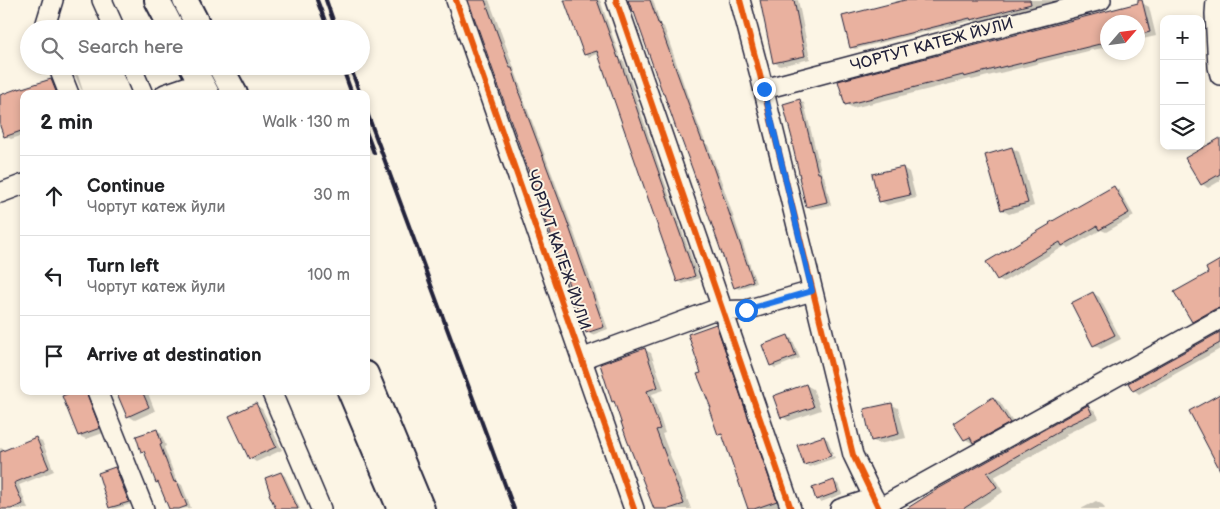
<!DOCTYPE html>
<meta charset="utf-8">
<style>
:root{--surface:#fff;--page:#f2f2f2;--text:#202124;--muted:#757577;--line:#e0e0e0}
body{margin:0;font-family:"Balsamiq Sans",sans-serif;background:var(--page);color:var(--text)}
.controls{position:absolute;right:15px;top:15px;display:grid;overflow:hidden;border-radius:10px;box-shadow:0 2px 8px #0003}
.controls button{width:45px;height:45px;display:grid;place-items:center;padding:0;border:0;border-bottom:1px solid var(--line);background:var(--surface);color:var(--text);font:25px sans-serif}
.compass{position:absolute;left:1100px;top:15px;width:45px;height:45px;border-radius:50%;background:var(--surface);box-shadow:0 2px 8px #0003;rotate:62deg}
.stop{position:absolute;width:15px;height:15px;margin:-11px;border:4px solid #1a73e8;border-radius:50%;background:#fff}
.stop.end{background:#1a73e8;border-color:#fff;box-shadow:0 1px 5px #0008}
.list{margin:0;padding:0;list-style:none}
h2{display:flex;justify-content:space-between;align-items:center;height:65px;margin:0;padding:0 20px;font-size:21px}
h2 small{font-size:16px;font-weight:400;color:var(--muted)}
.list li{display:grid;grid-template-columns:32px 1fr auto;gap:15px;align-items:center;box-sizing:border-box;height:80px;padding:0 20px;border-top:1px solid var(--line)}
.list b{display:block;font-size:19px;white-space:nowrap}
.list p{margin:0;font-size:16px;white-space:nowrap;color:var(--muted)}
.list em{font-size:16px;font-style:normal;color:var(--muted)}
.icon{flex:none;width:28px;height:28px;fill:none;stroke:currentColor;stroke-width:2;stroke-linecap:round;stroke-linejoin:round}
.map{position:relative;flex:none;width:1220px;height:509px;overflow:hidden}
.search{position:absolute;background:var(--surface);box-shadow:0 2px 8px #0003;left:20px;top:20px;width:350px;height:55px;display:flex;align-items:center;gap:12px;box-sizing:border-box;padding:0 18px;border-radius:28px;color:var(--muted);font-size:19px}
.panel{position:absolute;background:var(--surface);box-shadow:0 2px 8px #0003;left:20px;top:90px;width:350px;height:305px;border-radius:10px}
.map>svg:first-child{display:block}
.shadow{fill:#0003}
.building{fill:#e9b19f;stroke:#22223b}
.lines{fill:none;stroke-linecap:round;stroke-linejoin:round}
.minor-casing{stroke:#22223b;stroke-width:22}
.major-casing{stroke:#22223b;stroke-width:28}
.minor{stroke:#fcf5e5;stroke-width:19}
.major{stroke:#fcf5e5;stroke-width:24}
.rail{stroke:#22223b;stroke-width:4}
.cycleway-casing{stroke:#fcf5e5;stroke-width:9}
.cycleway{stroke:#e8590c;stroke-width:6}
.route{stroke:#1a73e8;stroke-width:6}
.labels{text-anchor:middle;dominant-baseline:central;stroke-width:4;stroke-linejoin:round;paint-order:stroke}
.street-label{font-size:16px;fill:#22223b;stroke:#fcf5e5}
</style>
<div class="map">
<svg width="1220" height="509" viewBox="0 0 1220 509">
<rect width="100%" height="100%" fill="#fcf5e5"/>
<filter id="ink" filterUnits="userSpaceOnUse"><feTurbulence type="fractalNoise" baseFrequency=".02" numOctaves="2"/><feDisplacementMap in="SourceGraphic" scale="10" xChannelSelector="R" yChannelSelector="G"/><feConvolveMatrix kernelMatrix="1 2 1 2 8 2 1 2 1" color-interpolation-filters="sRGB"/></filter>
<g filter="url(#ink)">
<path class="shadow" d="M469,0H489L524,95H522L571,224L608,329L592,335L587,332Z
M566,0H600L621,60L624,61L658,163L699,278L683,284L678,281L599,53L589,57L585,54Z
M630,0H653L661,26L664,27L692,108L706,144L708,145L722,183L756,283L739,289L735,287L695,170L636,13L634,12Z
M761,0H798L810,59L780,66L774,62Z
M911,0H1063L976,22L974,20L855,49L851,47Z
M1142,3L1149,7L1156,36L1138,40V22H1108V47L1092,50L972,80L970,79L853,108L846,104Z
M74,73L78,75L83,91L81,89Z
M51,80L57,83L61,94H24V135L11,139L5,136L0,122V96Z
M799,101L804,103L822,175L824,176L831,205L811,209L807,206Z
M1220,139V181L1208,188L1202,184Z
M1012,148L1019,152L1034,206L1009,214L1002,210Z
M903,168L909,172L916,198L887,205L880,201Z
M1114,187L1119,190L1134,216L1106,232L1101,230L1069,248L1065,246L1003,282L998,279Z
M1220,261V312L1198,324L1192,321L1210,273Z
M1093,293L1099,297L1121,339L1101,349L1094,345Z
M715,326L721,329L782,505L769,509H750L724,437L719,434L702,374Z
M1220,333V349L1139,394L1134,390Z
M788,336L792,339L800,358L775,368L771,365Z
M645,350L651,353L664,390L652,394L665,433L662,434L691,509H654L616,403L613,401Z
M806,385L813,389L821,410L789,421L782,417Z
M78,391H90L106,432L86,439L79,436Z
M118,391H147L155,411L135,420L128,416Z
M993,398L1000,402L1016,427L981,446L974,442L972,443L965,439Z
M891,404L898,408L906,438L879,444L872,440Z
M256,405L262,409L282,450L256,462L250,458Z
M1088,406L1095,411L1099,418L1066,434L1067,436L994,477L1003,492L977,509H909Z
M157,430L161,433L166,446L164,447L177,482L182,485L191,508L170,509L160,484L157,482L146,453L142,451Z
M824,437L828,440L833,454L806,463V465L805,464Z
M36,438L42,441L54,471L19,485L28,509H2L0,504V448L7,450Z
M834,456L835,458L809,467L807,465Z
M115,469L120,471L132,504L114,509L110,507Z
M281,473L285,476L300,509H278Z
M833,482L838,484L842,494L821,502L817,499Z
M1096,501L1103,505L1105,509H1081Z"/>
<path class="building" d="M468,0H485L510,68H512L520,92L519,93L567,221L604,327L586,333Z
M564,0H597L618,58L619,57L654,159L695,276L677,282L597,51L584,55Z
M628,0H650L658,23H659L702,141H704L753,281L734,288L693,171L679,133L678,134L664,94H663L634,12L633,13Z
M760,0H794L805,56L773,63Z
M905,0H1030L1031,4L971,20L970,18L850,48L842,16Z
M1138,0H1142L1150,32L1138,35V22H1108V42L1006,67V66L964,77L963,75L845,105L838,81L1138,3Z
M51,79L57,94H24V130L4,137L0,126V95L19,88V89Z
M800,99L818,173H820L827,202L806,207L799,177H800L792,143L793,142L783,104Z
M1220,138V174L1201,185L1185,158Z
M1012,147L1028,203L1001,210L985,155Z
M903,167L910,195L879,202L872,174Z
M1114,186L1129,213L1099,230L1097,226L1062,246L1060,242L997,280L986,262L1050,224L1049,223Z
M1220,260V308L1215,309L1192,322L1174,292L1208,273L1206,268Z
M1093,292L1115,335L1093,346L1071,303Z
M716,324L777,501L754,509H748L722,434L718,435L709,409L711,408L697,374L701,373L688,334Z
M1220,332V343L1133,391L1128,383Z
M788,335L796,356L770,366L762,345Z
M645,348L658,387L647,391L660,429L656,430L684,504L669,509H654L627,440L614,401L612,402L600,364Z
M806,384L814,407L781,418L773,396Z
M75,391H86L100,428L78,436L62,396Z
M116,391H142L149,407L127,417Z
M1220,394V470L1189,411Z
M993,397L1010,423L973,443L970,437L964,440L953,423Z
M256,403L276,447L249,459L229,416Z
M892,403L899,434L871,441L864,409Z
M1088,405L1092,414L1059,429L1060,431L987,473L997,487L963,509H906L936,490Z
M157,429L162,444L160,445L174,482L177,481L187,506L179,509H169L158,482L156,483L144,451L141,452L136,436Z
M824,436L831,456L804,465L797,445Z
M36,437L49,468L14,483L23,504L11,509H0V452Z
M115,467L129,502L109,508L98,473Z
M281,472L298,509H276L269,494L270,493L265,478Z
M834,480L838,492L816,500L812,488Z"/>
<g class="lines">
<g class="minor-casing">
<path id="minor" d="M102,0L115,29
M456,0L634,509
M616,0L791,509
M740,0L760,75L853,455L879,509
M1216,0L1215,14L1218,67L1220,75
M46,29V23L53,0
M58,66L69,94
M131,66L143,94
M764,89L1101,0
M165,94L200,82
M0,193L24,184
M581,359L711,311L746,310L812,291
M97,391L144,509
M271,391L321,509
M879,508L1220,319
M840,509L874,498"/>
</g>
<g class="major-casing">
<path id="major" d="M157,0L172,29
M185,0L200,29
M192,66L207,94
M220,66L235,94
M366,374L422,509
M350,391L400,509"/>
</g>
<use href="#minor" class="minor"/>
<use href="#major" class="major"/>
<path class="rail" d="M317,0L328,29
M326,0L336,29
M342,66L352,94
M350,66L360,94
M366,110L514,509
M366,132L374,153"/>
<g class="cycleway-casing">
<path id="cycleway" d="M456,0L634,509
M616,0L791,509
M740,0L760,75L853,455L879,509"/>
</g>
<use href="#cycleway" class="cycleway"/>
</g>
</g>
<g class="lines" filter="url(#ink)">
<path class="route" d="M746,310L812,291L764,89"/>
</g>
<g class="labels">
<g class="street-label">
<text transform="translate(932 45) rotate(-15)">ЧОРТУТ КАТЕЖ ЙУЛИ</text>
<text transform="translate(558 250) rotate(71)">ЧОРТУТ КАТЕЖ ЙУЛИ</text>
</g>
</g>
</svg>
<div class="controls">
<button>+</button>
<button>−</button>
<button><svg class="icon" aria-label="layers" viewBox="0 0 24 24"><path d="M12 4l9 5-9 5-9-5zM3 14l9 5 9-5"/></svg></button>
</div>
<svg class="compass" viewBox="-18 -18 36 36"><path d="M0-13l5 13h-10z" fill="#e53935"/><path d="M0 13l5-13h-10z" fill="#757577"/></svg>
<div class="stop" style="left:746px;top:310px"></div>
<div class="stop end" style="left:764px;top:89px"></div>
<div class="search"><svg class="icon" aria-label="search" viewBox="0 0 24 24"><circle cx="10" cy="10" r="6"/><path d="M15 15l6 6"/></svg>Search here</div>
<section class="panel">
<h2>2 min<small>Walk · 130 m</small></h2>
<ul class="list">
<li><svg class="icon" aria-label="ahead" viewBox="0 0 24 24"><path d="M12 20V5M6 11l6-6 6 6"/></svg><div><b>Continue</b><p>Чортут катеж йули</p></div><em>30 m</em></li>
<li><svg class="icon" aria-label="left" viewBox="0 0 24 24"><path d="M17 20v-9H6M10 6l-5 5 5 5"/></svg><div><b>Turn left</b><p>Чортут катеж йули</p></div><em>100 m</em></li>
<li><svg class="icon" aria-label="arrive" viewBox="0 0 24 24"><path d="M6 21V4h12l-3 4 3 4H6"/></svg><div><b>Arrive at destination</b></div></li>
</ul>
</section>
</div>
